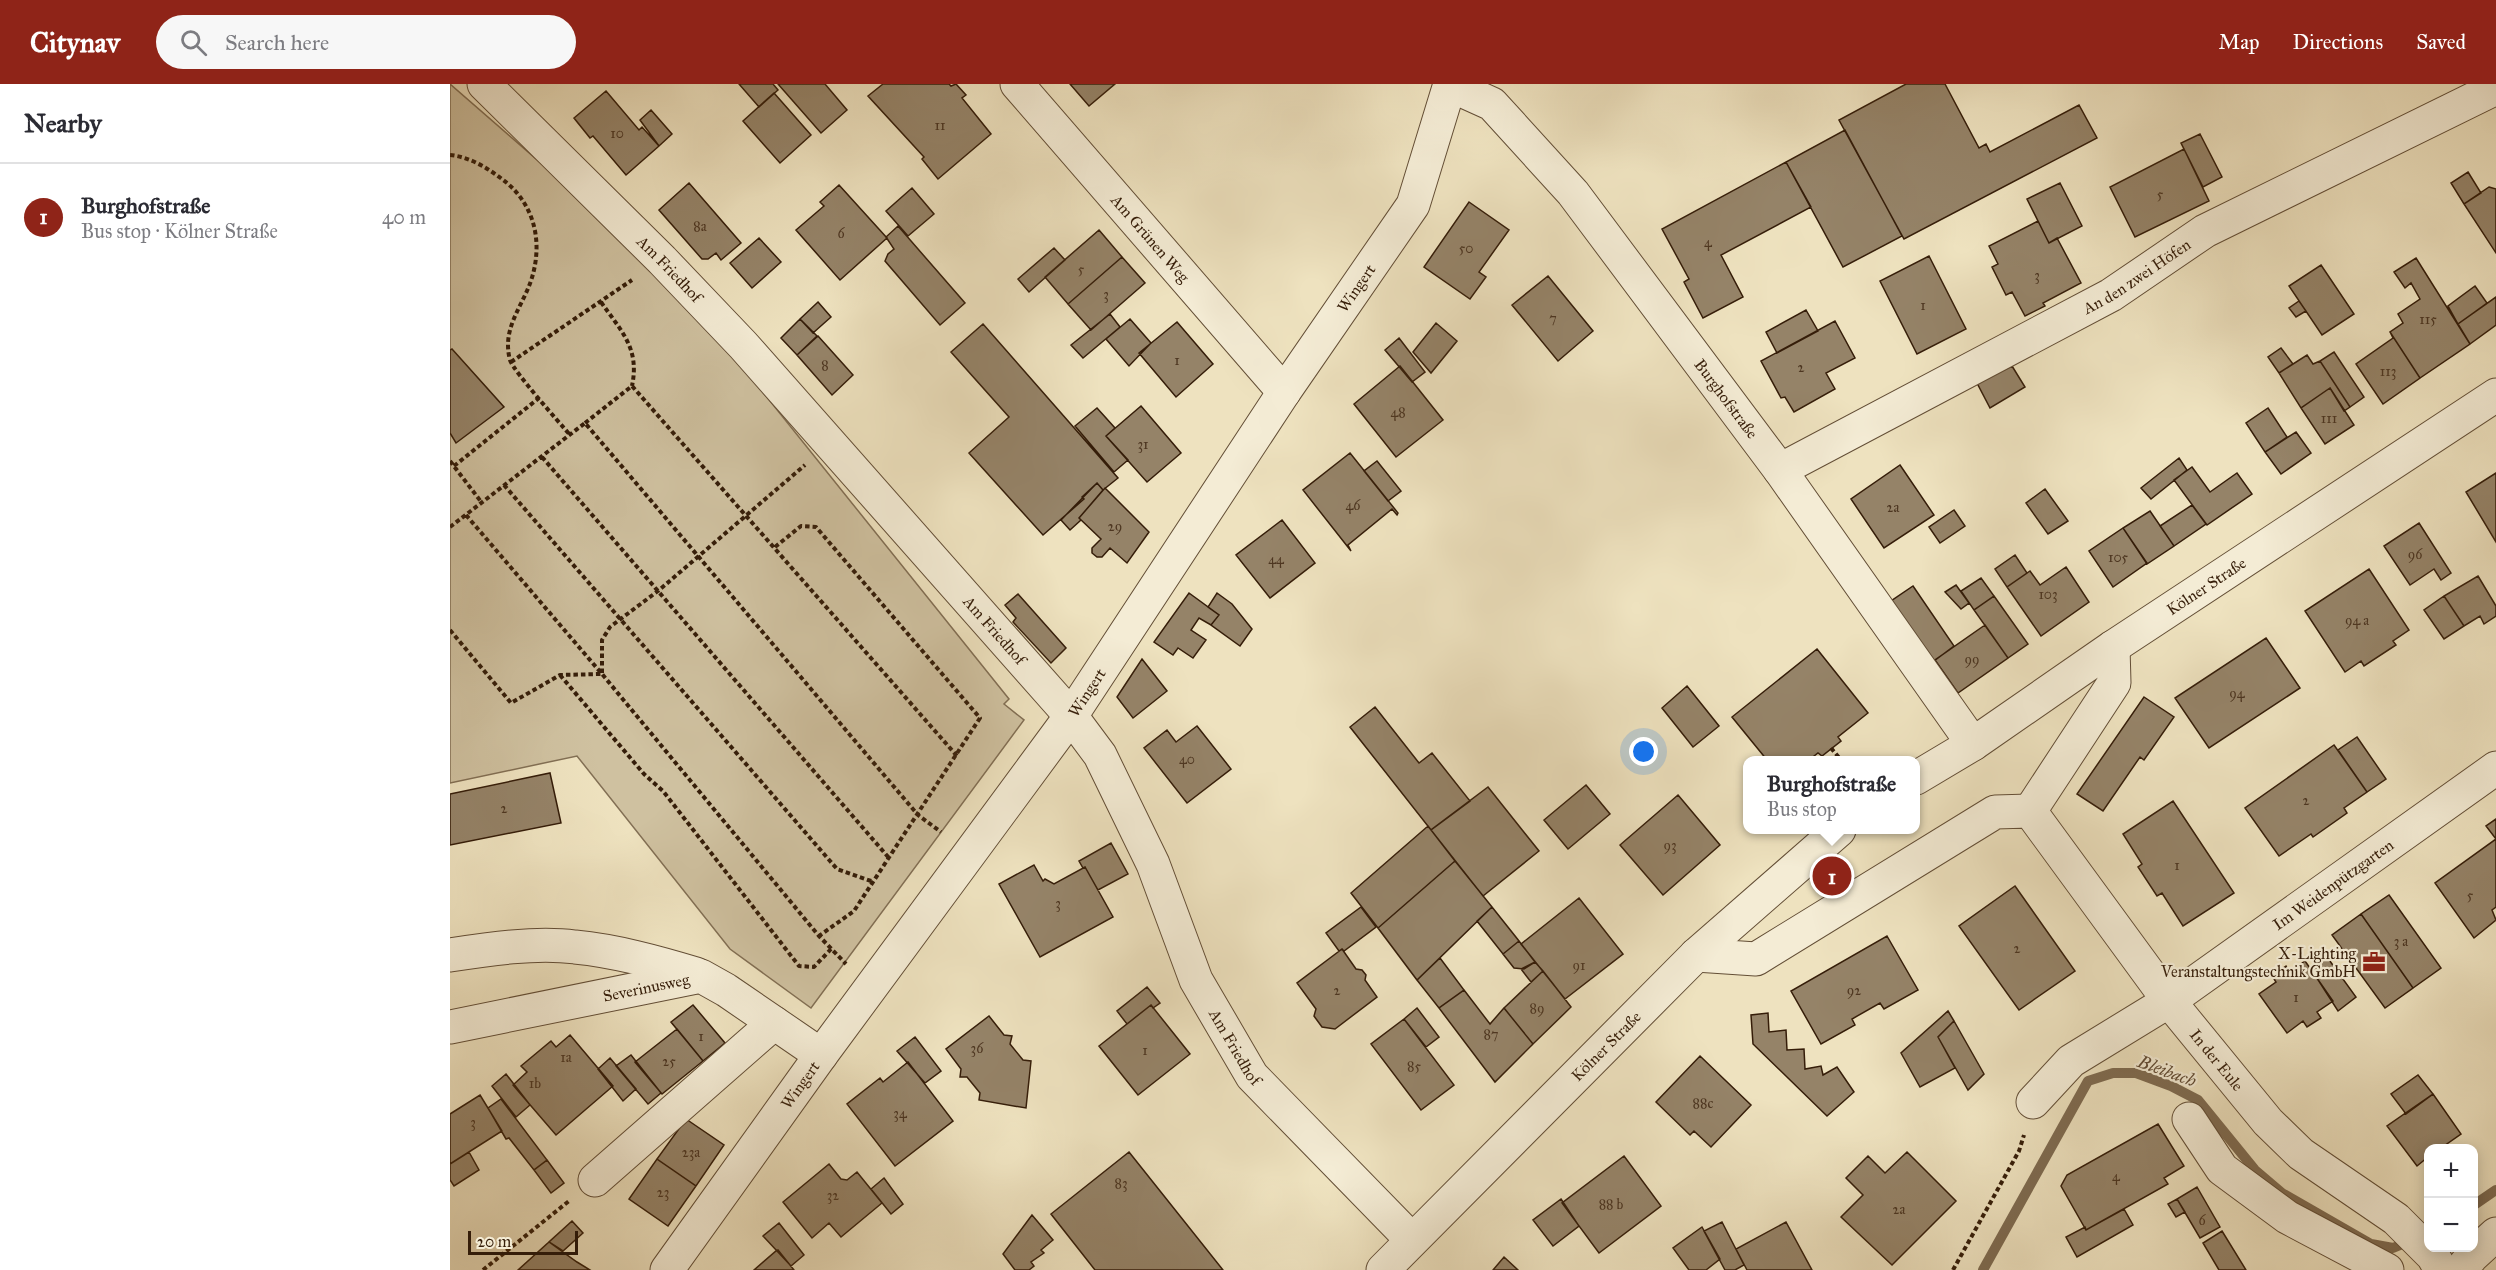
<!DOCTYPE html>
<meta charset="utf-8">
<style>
:root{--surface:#fff;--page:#f7f7f7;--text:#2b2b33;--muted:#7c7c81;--line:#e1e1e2;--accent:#8f2418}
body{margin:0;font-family:"IM FELL Great Primer",serif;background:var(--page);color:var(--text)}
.controls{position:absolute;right:18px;bottom:18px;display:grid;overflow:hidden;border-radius:12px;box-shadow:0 3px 15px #0003}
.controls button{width:54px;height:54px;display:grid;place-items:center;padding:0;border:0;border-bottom:2px solid var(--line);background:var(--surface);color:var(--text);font:30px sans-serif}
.scale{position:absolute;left:18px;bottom:15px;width:110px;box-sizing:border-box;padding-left:6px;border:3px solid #351d09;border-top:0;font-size:16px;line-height:21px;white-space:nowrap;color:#351d09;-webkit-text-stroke:4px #f4ecd5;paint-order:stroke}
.you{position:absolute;left:1194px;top:668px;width:21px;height:21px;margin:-15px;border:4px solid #fff;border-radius:50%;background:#1a73e8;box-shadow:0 0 0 9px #1a73e833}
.badge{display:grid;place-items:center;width:39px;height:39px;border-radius:50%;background:var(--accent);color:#fff;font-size:20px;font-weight:700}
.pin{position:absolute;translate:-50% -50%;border:3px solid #fff;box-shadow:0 2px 6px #0006}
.popup{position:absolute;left:1293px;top:672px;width:177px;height:78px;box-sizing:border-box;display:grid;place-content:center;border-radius:12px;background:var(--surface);filter:drop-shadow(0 2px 4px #0005);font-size:20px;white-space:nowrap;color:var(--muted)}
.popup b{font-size:22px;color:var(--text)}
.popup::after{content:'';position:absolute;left:50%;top:100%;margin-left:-12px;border:12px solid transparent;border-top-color:var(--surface)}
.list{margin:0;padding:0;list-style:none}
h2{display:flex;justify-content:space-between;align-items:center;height:78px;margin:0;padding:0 24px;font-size:26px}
h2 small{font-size:20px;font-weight:400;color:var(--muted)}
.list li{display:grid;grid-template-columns:39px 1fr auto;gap:18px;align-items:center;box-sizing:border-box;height:108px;padding:0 24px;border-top:2px solid var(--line)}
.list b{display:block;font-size:22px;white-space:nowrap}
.list p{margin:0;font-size:20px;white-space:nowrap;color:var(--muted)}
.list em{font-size:20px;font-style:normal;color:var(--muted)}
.icon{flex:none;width:33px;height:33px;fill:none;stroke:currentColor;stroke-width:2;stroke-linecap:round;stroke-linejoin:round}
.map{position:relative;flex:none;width:2046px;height:1186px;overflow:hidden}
header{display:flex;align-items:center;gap:36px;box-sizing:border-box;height:84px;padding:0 30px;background:var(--accent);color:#fff}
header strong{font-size:28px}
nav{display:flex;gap:33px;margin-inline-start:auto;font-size:21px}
.search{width:420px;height:54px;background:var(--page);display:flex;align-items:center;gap:15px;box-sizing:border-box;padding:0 21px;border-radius:33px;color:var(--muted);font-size:22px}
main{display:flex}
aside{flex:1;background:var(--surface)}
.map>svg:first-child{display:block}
.green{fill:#cfc1a0;stroke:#826f54;stroke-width:1.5}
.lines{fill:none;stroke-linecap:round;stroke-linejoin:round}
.stream{stroke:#7e6b51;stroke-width:10}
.building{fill:#958368;stroke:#351d09;stroke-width:1.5}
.minor-casing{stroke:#634e36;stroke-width:35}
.path{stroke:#351d09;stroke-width:4;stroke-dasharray:4.5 3;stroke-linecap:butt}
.minor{stroke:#f4ecd5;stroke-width:33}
.labels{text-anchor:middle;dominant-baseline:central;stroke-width:4.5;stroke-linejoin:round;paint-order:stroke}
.number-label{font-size:14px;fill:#4d3621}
.street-label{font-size:16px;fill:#351d09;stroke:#f4ecd5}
.poi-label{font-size:16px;fill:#351d09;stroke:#f4ecd5;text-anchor:end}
.water-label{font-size:18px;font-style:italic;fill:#604a33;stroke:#f4ecd5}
</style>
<header>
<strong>Citynav</strong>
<div class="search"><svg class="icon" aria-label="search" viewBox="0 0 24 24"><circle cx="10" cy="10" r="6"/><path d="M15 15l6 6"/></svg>Search here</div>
<nav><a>Map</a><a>Directions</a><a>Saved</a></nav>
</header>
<main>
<aside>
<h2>Nearby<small></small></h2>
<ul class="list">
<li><span class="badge">1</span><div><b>Burghofstraße</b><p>Bus stop · Kölner Straße</p></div><em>40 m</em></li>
</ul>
</aside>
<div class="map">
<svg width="2046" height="1186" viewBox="0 0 2046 1186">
<rect width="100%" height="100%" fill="#eee2bf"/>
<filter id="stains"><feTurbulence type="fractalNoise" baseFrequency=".00333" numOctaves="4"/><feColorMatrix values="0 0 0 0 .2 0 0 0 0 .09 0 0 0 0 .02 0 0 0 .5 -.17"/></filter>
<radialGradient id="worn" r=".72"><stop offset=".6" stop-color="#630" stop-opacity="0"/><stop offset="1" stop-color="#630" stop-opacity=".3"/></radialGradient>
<path class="green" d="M0,0L219,191L559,615L554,620L574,636L361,924L280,865L127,672L0,699Z"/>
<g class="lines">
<path class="stream" d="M2024,1121L2046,1106
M1533,1186L1638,997L1663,989H1686L1721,1002L1748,1016L1805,1086L1832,1109L1921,1160L1943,1164L1960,1157"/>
</g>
<path class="building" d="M289,0H323L328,6L309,23Z
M328,0H375L397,26L371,49Z
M433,0H499L501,2L506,0L516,11L512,14L541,50L488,95L472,75L474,73L418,12Z
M620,0H665L639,22Z
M1456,0H1495L1529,64L1536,60L1540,68L1629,21L1647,54L1454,155L1389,36Z
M156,7L189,46L192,43L209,62L176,91L143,52L140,54L124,34Z
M324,9L361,51L330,79L293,37Z
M201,26L222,50L209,62L190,36Z
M1395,46L1452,152L1393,183L1336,78Z
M1750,50L1772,93L1753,103L1731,59Z
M1734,65L1759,117L1685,153L1660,103Z
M1336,78L1361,123L1271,171L1293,213L1253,234L1234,198L1239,195L1212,145Z
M2018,88L2031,109L2014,120L2001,99Z
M239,99L291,159L271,176L266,169L258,175H252L209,126Z
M1610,99L1632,142L1599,159L1577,115Z
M389,101L437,154L390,196L346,146L374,122L370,118Z
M2039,103L2046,105V169L2014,120Z
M462,104L484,130L458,152L436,127Z
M1019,118L1059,146L1029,188L1036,193L1020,215L974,183Z
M1588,137L1599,159L1607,154L1631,199L1593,219L1595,222L1575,232L1562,208L1556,211L1542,183L1548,180L1539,162Z
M448,142L515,219L490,241L435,177L438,170L444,165L436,153Z
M649,146L672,173L618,220L595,193Z
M309,154L331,178L302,204L280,179Z
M604,164L615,176L579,208L568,195Z
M1479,172L1516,245L1467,270L1430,197Z
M672,173L695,199L641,246L618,220Z
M1966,174L2020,260L1970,294L1940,248L1953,239L1948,230L1970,215L1961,199L1955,204L1944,188Z
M1871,181L1904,230L1872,251L1839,202Z
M1098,192L1143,247L1108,277L1062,221Z
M2025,202L2037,219L2008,240L1998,222Z
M2046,213V241L2020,260L2008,240Z
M1849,217L1856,227L1846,233L1839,224Z
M368,218L381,233L363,249L350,235Z
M1356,226L1368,247L1327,269L1316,248Z
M660,230L670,243L633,274L621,261Z
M350,235L367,252L347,271L331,254Z
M680,235L701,259L679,282L656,255Z
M1385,237L1405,274L1376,289L1385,305L1344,328L1335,313L1331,314L1311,277Z
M727,238L763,280L726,313L689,269Z
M986,239L1007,257L981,289L963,268Z
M533,240L668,394L653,406L647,399L632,413L634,415L593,451L519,369L559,333L501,268Z
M1940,248L1970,294L1933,320L1906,280L1943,254Z
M368,252L403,291L382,311L347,271Z
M949,254L975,288L962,298L935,266Z
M1831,264L1843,280L1829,289L1818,273Z
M2,265L54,323L6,359L0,349V266Z
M1884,268L1914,313L1900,323L1870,277Z
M1857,271L1863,280L1870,277L1900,323L1894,327L1880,304L1851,324L1829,289Z
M950,282L993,336L946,373L904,320Z
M1562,282L1575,303L1540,324L1527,299Z
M1880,304L1904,341L1875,360L1851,324Z
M691,322L731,369L697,398L656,352Z
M647,324L665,344L656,352L678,376L664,388L625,342Z
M1818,324L1837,353L1815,368L1796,339Z
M1846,348L1861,369L1831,390L1815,368Z
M900,369L948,429L947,431L942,425L898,461L901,467L853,406Z
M1729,374L1737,386L1701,415L1691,404Z
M927,377L951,407L938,417L914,387Z
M1450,381L1484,431L1434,464L1401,415Z
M1742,383L1760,408L1787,389L1802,410L1757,441L1724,396Z
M2046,389V458L2016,408Z
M647,399L653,406L629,434L631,436L620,446L611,436Z
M655,404L699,448L677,479L660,464L652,473H647L642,469V464L651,455L629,434Z
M1595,405L1618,437L1598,450L1576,419Z
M1742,421L1756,440L1724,462L1710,442Z
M1504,426L1515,442L1490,459L1479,443Z
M1700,427L1724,462L1697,480L1673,444Z
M832,436L865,479L820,514L786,471Z
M1969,439L2001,489L1991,496L1984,485L1960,501L1934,462Z
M1673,444L1697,479L1663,503L1639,467Z
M1565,471L1577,489L1557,503L1545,485Z
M1616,483L1639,518L1591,552L1557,503L1580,487L1590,501Z
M1919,485L1959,546L1943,557L1946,561L1914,582L1911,577L1895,588L1855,527Z
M2028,492L2046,522V532L2034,540L2030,532L2014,542L1994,512Z
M1531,494L1544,512L1524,526L1511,507Z
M1506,501L1519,519L1511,525L1495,508Z
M1463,502L1504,562L1484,577L1441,517Z
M739,509L769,531L761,541L749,534L741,546L756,556L743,574L728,564L723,571L704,558Z
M767,509L782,520L802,545L790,562L761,541L769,531L758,523Z
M568,510L616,564L601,579L563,538L566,534L555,521Z
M1544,512L1578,560L1558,574L1524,526Z
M1994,512L2014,542L1994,555L1974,526Z
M1535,541L1558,574L1508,609L1485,576Z
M1816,554L1850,604L1759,664L1725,614Z
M1367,565L1418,629L1388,653L1391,657L1372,672L1368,669L1359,676H1317L1282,633Z
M692,575L717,607L683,634L667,613Z
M1237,602L1269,642L1243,663L1212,624Z
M1694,613L1724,633L1694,676L1690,673L1653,727L1627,710Z
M925,623L969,679L982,669L1020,717L981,746L900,643Z
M747,642L781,685L737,719L694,664L717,646L726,658Z
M1907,653L1936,695L1917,708L1888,666Z
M1884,661L1917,708L1894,724L1897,729L1863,753L1861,750L1829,772L1795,724Z
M100,689L111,739L0,761V710Z
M1136,701L1160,730L1118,765L1094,736Z
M1038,703L1089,767L1033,812L981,746Z
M1228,711L1270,761L1213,811L1170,761Z
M1723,717L1784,809L1733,842L1712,809L1707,812L1688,783L1692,780L1673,750Z
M2046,735V755L2036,742Z
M978,742L1005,777L928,844L901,809Z
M2046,755V823L2042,826L2046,836L2024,854L1985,799Z
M661,759L678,790L648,806L635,783L633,784L629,777Z
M1005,777L1042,823L967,896L928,844Z
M584,781L593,797L595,795L604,800L635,783L663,833L590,873L549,800Z
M1565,802L1625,887L1569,926L1509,842Z
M1939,811L1991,884L1963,904L1911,830Z
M1129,814L1173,870L1115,915L1071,860Z
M911,823L926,843L894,867L892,865L889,867L876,849Z
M1042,823L1069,857L1053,870L1027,837Z
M1911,830L1963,904L1935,924L1882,851Z
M1437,852L1468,906L1434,925L1430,919L1402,935L1405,941L1371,960L1341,907Z
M1069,857L1085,878L1074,885L1064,884L1053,870Z
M892,865L906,885L912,886L916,891L915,896L927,913L885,945L872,943L864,932L866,925L847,899Z
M1877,873L1906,913L1888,927L1861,885Z
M990,874L1014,906L989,924L967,896Z
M1855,877L1883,917L1867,928L1871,934L1857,943L1853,937L1837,949L1809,910L1826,898L1822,892L1836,882L1839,888Z
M1085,878L1093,887L1081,898L1071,885Z
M1093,887L1121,923L1083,960L1054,924Z
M697,903L710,919L703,924L701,921L677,940L667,927Z
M1014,906L1040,940L1054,924L1083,960L1045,998L989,924Z
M243,921L275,959L253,977L221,938Z
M701,921L740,970L688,1011L649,962Z
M967,924L989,953L976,963L954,935Z
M1498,927L1504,937L1488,953L1505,984L1470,1003L1451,969Z
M1318,929L1319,948L1336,946L1337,966L1354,965L1355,985L1371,982L1373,991L1387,983L1404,1008L1377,1032L1303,960L1301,931Z
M539,932L554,951L562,952L560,960L573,976L581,977L576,1024L529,1016L530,1009L517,993H510L511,985L496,965Z
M954,935L1004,1001L971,1026L921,960Z
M1504,937L1534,990L1518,1006L1488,953Z
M227,945L253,977L212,1010L185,978Z
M120,951L163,1002L106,1051L63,1001L77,988L71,982L101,957L106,963Z
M465,953L491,987L475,999L447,967Z
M181,971L211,1009L198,1020L166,982Z
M1250,972L1301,1021L1261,1063L1244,1047L1240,1051L1206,1018Z
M160,974L186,1005L173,1017L148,985Z
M458,978L503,1037L445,1082L397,1020L430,994L433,998Z
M56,990L80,1021L66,1033L42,1002Z
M1968,991L1983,1010L1956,1030L1941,1010Z
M1983,1010L2011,1050L1991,1064H1978V1073L1967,1082L1937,1042Z
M30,1011L52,1047L0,1080V1030Z
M51,1015L97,1076L84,1086L59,1054L56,1055L38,1024Z
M236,1035L274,1061L246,1102L207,1075Z
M1708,1040L1734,1082L1714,1094L1718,1100L1636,1146L1611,1102L1617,1091Z
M19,1068L29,1086L4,1102L0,1096V1080Z
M679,1068L773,1186H645L601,1130Z
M1457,1068L1506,1117L1442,1181L1391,1133L1413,1111L1396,1094L1418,1072L1435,1089Z
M1174,1072L1211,1122L1149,1169L1112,1119Z
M207,1075L246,1102L218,1142L179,1115Z
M97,1076L114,1099L101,1109L84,1086Z
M379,1080L391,1095L397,1096L407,1088L432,1119L391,1153L379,1139L362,1154L333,1118Z
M434,1094L453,1120L441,1130L421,1105Z
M1747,1103L1770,1143L1750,1154L1727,1115Z
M1111,1115L1129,1142L1103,1162L1083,1136Z
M1727,1115L1735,1128L1726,1133L1718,1120Z
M1674,1125L1683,1141L1627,1173L1616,1153L1635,1143L1636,1146Z
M582,1131L603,1156L591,1166L594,1169L581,1178L584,1182L579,1186H565L553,1170Z
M122,1137L133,1149L113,1167L99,1158Z
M1272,1138L1294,1181L1285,1186H1275L1254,1147Z
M1336,1138L1362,1186H1297L1286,1165Z
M329,1139L354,1171L341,1182L313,1152Z
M1252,1143L1270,1175L1256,1186H1239L1223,1164Z
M1772,1147L1796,1186H1769L1753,1159Z
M99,1158L127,1178L140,1186H68Z
M328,1166L344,1186H304L326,1167Z
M1054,1173L1068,1186H1043Z"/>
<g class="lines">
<g class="minor-casing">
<g id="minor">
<path id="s1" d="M34,0L212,176L293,261L621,632L650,671L703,780L746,896L802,992L961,1155"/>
<path id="s2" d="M567,0L834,308"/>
<path id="s3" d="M1000,1L1042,20L1123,109L1330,386L1523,660"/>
<path id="s4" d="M1330,386L1661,211L1755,147L2046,4"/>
<path id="s5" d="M1466,694L1523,660L1663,563L2046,311"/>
<path d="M1580,727L1664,599L1663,563"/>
<path d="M0,871C38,865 86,858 125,863C166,867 206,878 246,890"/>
<path id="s6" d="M1246,871L1306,875L1545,728L1580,727L1719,917L1818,1038L1851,1070L1946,1135L1983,1172L1991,1186"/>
<path id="s7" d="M0,943L251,892L276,906L371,971"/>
<path id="s8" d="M1583,1018L1621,977L1719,917L2046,684"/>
<path d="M1739,1035L1772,1085L1837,1133L1937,1186"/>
<path d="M145,1096L324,939"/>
<path id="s9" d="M217,1186L371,971L621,632L834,308L963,121L1000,0"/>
<path id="s10" d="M933,1186L1246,871L1389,746"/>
<path d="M2011,1186L2022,1172L2046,1150"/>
</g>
</g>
<path class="path" d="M0,71C21,73 41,86 57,99C84,122 92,156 83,190C75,221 51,242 60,276C64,288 109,338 120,351
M151,218C171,247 190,264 182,302
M61,278L182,196
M135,339L182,302L507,672
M92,373L439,774
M0,377L32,419
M4,382L89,314
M54,401L387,785L424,798
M16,431L152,590L369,852L396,880
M0,443L135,339L468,731L491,748
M325,463L351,442L366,443L530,634L404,827L369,852
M0,546L61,619L110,591L151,590
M152,589V556L160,543L208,507L355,381
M110,591L194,690L213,707L349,882L364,883L381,865
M1381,664L1391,676
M33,1186L119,1117
M1503,1186L1569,1067L1574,1051"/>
<use href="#minor" class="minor"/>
</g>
<defs>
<g id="office-bare" transform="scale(1.8)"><path d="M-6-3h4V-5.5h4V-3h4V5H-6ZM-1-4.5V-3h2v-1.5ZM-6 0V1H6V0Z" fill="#8f2418" stroke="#f4ecd5" stroke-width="2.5" paint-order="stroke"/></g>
</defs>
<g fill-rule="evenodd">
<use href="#office-bare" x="1924" y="878"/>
</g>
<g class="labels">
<g class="number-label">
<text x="490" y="41">11</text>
<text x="167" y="49">10</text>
<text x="1710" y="110">5</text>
<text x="250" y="142">8a</text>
<text x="391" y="149">6</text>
<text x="1258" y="158">4</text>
<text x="1016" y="164">50</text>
<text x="631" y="185">5</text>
<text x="1587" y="191">3</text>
<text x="656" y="210">3</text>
<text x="1473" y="221">1</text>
<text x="1103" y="234">7</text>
<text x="1978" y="235">115</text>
<text x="727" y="276">1</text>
<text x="375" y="281">8</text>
<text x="1351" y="283">2</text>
<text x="1938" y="287">113</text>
<text x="948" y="328">48</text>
<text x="1879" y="334">111</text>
<text x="693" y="360">31</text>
<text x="903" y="421">46</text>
<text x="1443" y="423">2a</text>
<text x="665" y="442">29</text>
<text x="1965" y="470">96</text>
<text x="1668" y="473">105</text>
<text x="826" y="475">44</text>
<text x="1598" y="510">103</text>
<text x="1907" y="536">94 a</text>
<text x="1522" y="575">99</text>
<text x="1787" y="609">94</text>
<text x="737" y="675">40</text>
<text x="1856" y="716">2</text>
<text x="54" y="724">2</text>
<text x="1220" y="761">93</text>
<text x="1727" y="781">1</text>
<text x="2020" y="811">5</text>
<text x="608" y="819">3</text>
<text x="1951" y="857">3 a</text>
<text x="1567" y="864">2</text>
<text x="1129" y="881">91</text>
<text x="887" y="906">2</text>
<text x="1404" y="906">92</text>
<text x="1846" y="913">1</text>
<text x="1087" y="924">89</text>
<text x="1041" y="950">87</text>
<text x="251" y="952">1</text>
<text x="527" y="964">36</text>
<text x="695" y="966">1</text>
<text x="116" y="973">1a</text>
<text x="219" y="977">25</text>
<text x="964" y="982">85</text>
<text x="85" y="999">1b</text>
<text x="1253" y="1019">88c</text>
<text x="450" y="1029">34</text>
<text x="23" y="1038">3</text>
<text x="241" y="1068">23a</text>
<text x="1666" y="1092">4</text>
<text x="671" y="1099">83</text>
<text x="213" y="1108">23</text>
<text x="383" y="1111">32</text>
<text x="1161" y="1120">88 b</text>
<text x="1449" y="1125">2a</text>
<text x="1752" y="1136">6</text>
</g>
<g class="street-label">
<text stroke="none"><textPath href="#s2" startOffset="204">Am Grünen Weg</textPath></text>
<text stroke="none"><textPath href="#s1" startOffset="262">Am Friedhof</textPath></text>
<text stroke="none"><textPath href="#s4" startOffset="406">An den zwei Höfen</textPath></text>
<text stroke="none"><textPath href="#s9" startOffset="1200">Wingert</textPath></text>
<text stroke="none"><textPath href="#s3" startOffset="423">Burghofstraße</textPath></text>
<text stroke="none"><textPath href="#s5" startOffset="348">Kölner Straße</textPath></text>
<text stroke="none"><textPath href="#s1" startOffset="748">Am Friedhof</textPath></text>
<text stroke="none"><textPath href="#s9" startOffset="714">Wingert</textPath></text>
<text stroke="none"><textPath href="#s8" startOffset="372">Im Weidenpützgarten</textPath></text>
<text stroke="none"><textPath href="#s7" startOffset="200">Severinusweg</textPath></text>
<text stroke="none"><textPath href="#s1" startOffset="1234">Am Friedhof</textPath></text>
<text stroke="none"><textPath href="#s10" startOffset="316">Kölner Straße</textPath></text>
<text stroke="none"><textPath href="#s6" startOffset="687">In der Eule</textPath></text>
<text stroke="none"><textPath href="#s9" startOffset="228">Wingert</textPath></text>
</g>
<g class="poi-label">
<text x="1906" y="869">X-Lighting<tspan x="1906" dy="18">Veranstaltungstechnik GmbH</tspan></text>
</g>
<g class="water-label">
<text transform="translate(1717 987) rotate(20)">Bleibach</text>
</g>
</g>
<rect width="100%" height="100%" filter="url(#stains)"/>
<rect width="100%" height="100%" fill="url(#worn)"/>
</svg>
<div class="controls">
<button>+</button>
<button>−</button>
</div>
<div class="scale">20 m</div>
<div class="you"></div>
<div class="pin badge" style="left:1382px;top:792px">1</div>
<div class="popup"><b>Burghofstraße</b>Bus stop</div>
</div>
</main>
